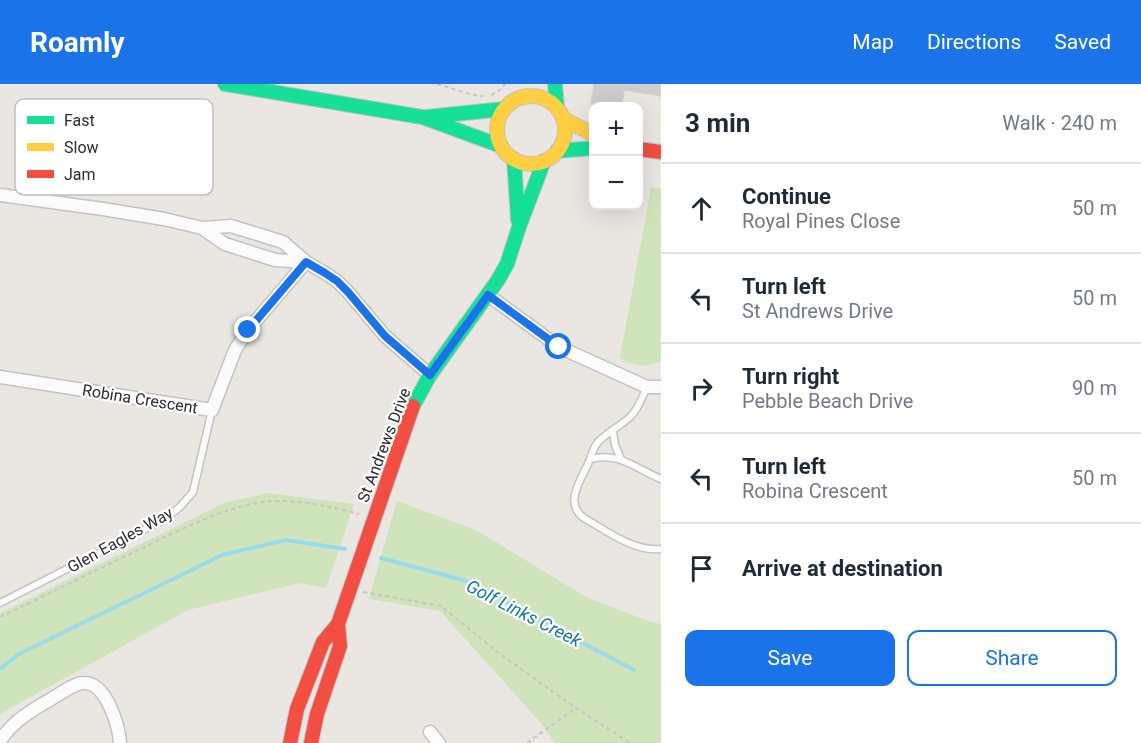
<!DOCTYPE html>
<meta charset="utf-8">
<style>
:root{--surface:#fff;--page:#f2f2f3;--text:#1f2937;--muted:#747a83;--line:#e0e1e3;--accent:#1a73e8}
body{margin:0;font-family:Roboto,sans-serif;background:var(--page);color:var(--text)}
.controls{position:absolute;right:18px;top:18px;display:grid;overflow:hidden;border-radius:12px;box-shadow:0 6px 24px #0002}
.controls button{width:54px;height:54px;display:grid;place-items:center;padding:0;border:0;border-bottom:2px solid var(--line);background:var(--surface);color:var(--text);font:30px sans-serif}
.stop{position:absolute;width:18px;height:18px;margin:-14px;border:4px solid #1a73e8;border-radius:50%;background:#fff}
.stop.end{background:#1a73e8;border-color:#fff;box-shadow:0 2px 6px #0008}
.list{margin:0;padding:0;list-style:none}
h2{display:flex;justify-content:space-between;align-items:center;height:78px;margin:0;padding:0 24px;font-size:26px}
h2 small{font-size:20px;font-weight:400;color:var(--muted)}
.list li{display:grid;grid-template-columns:39px 1fr auto;gap:18px;align-items:center;box-sizing:border-box;height:90px;padding:0 24px;border-top:2px solid var(--line)}
.list b{display:block;font-size:22px;white-space:nowrap}
.list p{margin:0;font-size:20px;white-space:nowrap;color:var(--muted)}
.list em{font-size:20px;font-style:normal;color:var(--muted)}
.actions{display:flex;gap:12px;padding:18px 24px}
.actions a{flex:1;padding:14px 0;border:2px solid var(--accent);border-radius:12px;text-align:center;font-size:21px;color:var(--accent)}
.actions .main{background:var(--accent);color:#fff}
.icon{flex:none;width:33px;height:33px;fill:none;stroke:currentColor;stroke-width:2;stroke-linecap:round;stroke-linejoin:round}
.map{position:relative;flex:none;width:661px;height:659px;overflow:hidden}
header{display:flex;align-items:center;gap:36px;box-sizing:border-box;height:84px;padding:0 30px;background:var(--accent);color:#fff}
header strong{font-size:28px}
nav{display:flex;gap:33px;margin-inline-start:auto;font-size:21px}
main{display:flex}
aside{flex:1;background:var(--surface)}
.map>svg:first-child{display:block}
.green{fill:#d0e4bc}
.lines{fill:none;stroke-linecap:round;stroke-linejoin:round}
.stream{stroke:#97dcea;stroke-width:4}
.building{fill:#cfccc9;stroke:#d5d2ce;stroke-width:1.5}
.lane-casing{stroke:#c3c3c3;stroke-width:9}
.street-casing{stroke:#c3c3c3;stroke-width:15}
.fast-casing{stroke:#c3c3c3;stroke-width:16}
.slow-casing{stroke:#c3c3c3;stroke-width:16}
.jam-casing{stroke:#c3c3c3;stroke-width:16}
.path{stroke:#c7c7c6;stroke-width:2;stroke-dasharray:4.5 3;stroke-linecap:butt}
.lane{stroke:#fcfbfb;stroke-width:6}
.street{stroke:#fcfbfb;stroke-width:12}
.fast{stroke:#16e098;stroke-width:14}
.slow{stroke:#ffcf43;stroke-width:14}
.jam{stroke:#f24e42;stroke-width:14}
.route{stroke:#1a73e8;stroke-width:8}
.labels{text-anchor:middle;dominant-baseline:central;stroke-width:4.5;stroke-linejoin:round;paint-order:stroke}
.street-label{font-size:16px;fill:#2c2c2c;stroke:#fff}
.water-label{font-size:18px;font-style:italic;fill:#0f799d;stroke:#fff}
.key{fill:#fff;stroke:#c0c0c0;stroke-width:1.5}
.key-label{font-size:16px;fill:#2c2c2c}
</style>
<header>
<strong>Roamly</strong>
<nav><a>Map</a><a>Directions</a><a>Saved</a></nav>
</header>
<main>
<div class="map">
<svg width="661" height="659" viewBox="0 0 661 659">
<rect width="100%" height="100%" fill="#eae6e2"/>
<path class="green" d="M651,103L661,105V277C644,285 636,282 620,274Z
M268,409L354,420L326,504L300,499L188,526L0,630V529L224,419Z
M397,417L476,446L588,514L651,538L661,540V659H555L541,639L440,527L369,515Z"/>
<g class="lines">
<path class="stream" d="M381,474L466,497L634,586
M0,585L19,570L222,471L286,456L345,465"/>
</g>
<path class="building" d="M594,0H661V12L624,6L622,22H608L591,20Z"/>
<g class="lines">
<g class="lane-casing">
<path id="lane" d="M647,303C642,313 639,324 631,332C621,342 607,348 598,358C593,364 591,372 588,380C580,397 564,420 584,434C607,447 634,468 661,465
M613,347L615,361L621,375
M590,375C621,368 634,384 661,395
M0,519L163,436L180,423L193,408L212,326"/>
</g>
<g class="street-casing">
<path id="street" d="M0,111L103,125L164,135L202,144L225,160L275,176L306,178
M202,144L231,142L283,158L306,178L325,189L337,197L348,208L385,252L430,291
M488,211L559,263L647,303H661
M0,293L212,326L235,266L248,246L306,178
M430,648L439,659
M0,657C12,638 28,629 46,618C56,613 73,599 84,599C106,598 119,642 120,659"/>
</g>
<g class="fast-casing">
<path id="fast" d="M225,0L422,33L501,62
M555,0L557,23
M426,33L504,25
M557,67L594,64
M514,75L518,136
M413,322L430,291L498,196L507,180L519,143L544,77"/>
</g>
<g class="slow-casing">
<path id="slow" d="M497 46a34 34 0 1 1 68 0a34 34 0 1 1-68 0Z
M564,35L594,51"/>
</g>
<g class="jam-casing">
<path id="jam" d="M638,65L661,68
M290,659L297,625L323,558L338,540L413,322
M311,659L317,630L340,562L338,540"/>
</g>
<path class="path" d="M437,0L473,11L483,12
M491,11L500,6L505,0
M363,508L441,522L500,570L576,624L630,659
M0,533C44,512 88,490 132,469C174,449 227,420 273,417C302,416 332,423 359,430
M527,659L576,624"/>
<use href="#lane" class="lane"/>
<use href="#street" class="street"/>
<use href="#fast" class="fast"/>
<use href="#slow" class="slow"/>
<use href="#jam" class="jam"/>
</g>
<g class="lines">
<path class="route" d="M248,246L306,178L325,189L337,197L348,208L385,252L430,291L488,211L559,263"/>
</g>
<g class="labels">
<g class="street-label">
<text transform="translate(140 315) rotate(9)">Robina Crescent</text>
<text transform="translate(384 361) rotate(-69)">St Andrews Drive</text>
<text transform="translate(120 456) rotate(-29)">Glen Eagles Way</text>
</g>
<g class="water-label">
<text transform="translate(524 529) rotate(27)">Golf Links Creek</text>
</g>
</g>
<rect x="15" y="15" width="198" height="96" rx="9" class="key"/>
<rect x="27" y="32" width="27" height="8" fill="#16e098"/>
<rect x="27" y="59" width="27" height="8" fill="#ffcf43"/>
<rect x="27" y="86" width="27" height="8" fill="#f24e42"/>
<g class="key-label">
<text x="64" y="42">Fast</text>
<text x="64" y="69">Slow</text>
<text x="64" y="96">Jam</text>
</g>
</svg>
<div class="controls">
<button>+</button>
<button>−</button>
</div>
<div class="stop" style="left:559px;top:263px"></div>
<div class="stop end" style="left:248px;top:246px"></div>
</div>
<aside>
<h2>3 min<small>Walk · 240 m</small></h2>
<ul class="list">
<li><svg class="icon" aria-label="ahead" viewBox="0 0 24 24"><path d="M12 20V5M6 11l6-6 6 6"/></svg><div><b>Continue</b><p>Royal Pines Close</p></div><em>50 m</em></li>
<li><svg class="icon" aria-label="left" viewBox="0 0 24 24"><path d="M17 20v-9H6M10 6l-5 5 5 5"/></svg><div><b>Turn left</b><p>St Andrews Drive</p></div><em>50 m</em></li>
<li><svg class="icon" aria-label="right" viewBox="0 0 24 24"><path d="M7 20v-9h11M14 6l5 5-5 5"/></svg><div><b>Turn right</b><p>Pebble Beach Drive</p></div><em>90 m</em></li>
<li><svg class="icon" aria-label="left" viewBox="0 0 24 24"><path d="M17 20v-9H6M10 6l-5 5 5 5"/></svg><div><b>Turn left</b><p>Robina Crescent</p></div><em>50 m</em></li>
<li><svg class="icon" aria-label="arrive" viewBox="0 0 24 24"><path d="M6 21V4h12l-3 4 3 4H6"/></svg><div><b>Arrive at destination</b></div></li>
</ul>
<div class="actions"><a class="main">Save</a><a>Share</a></div>
</aside>
</main>
